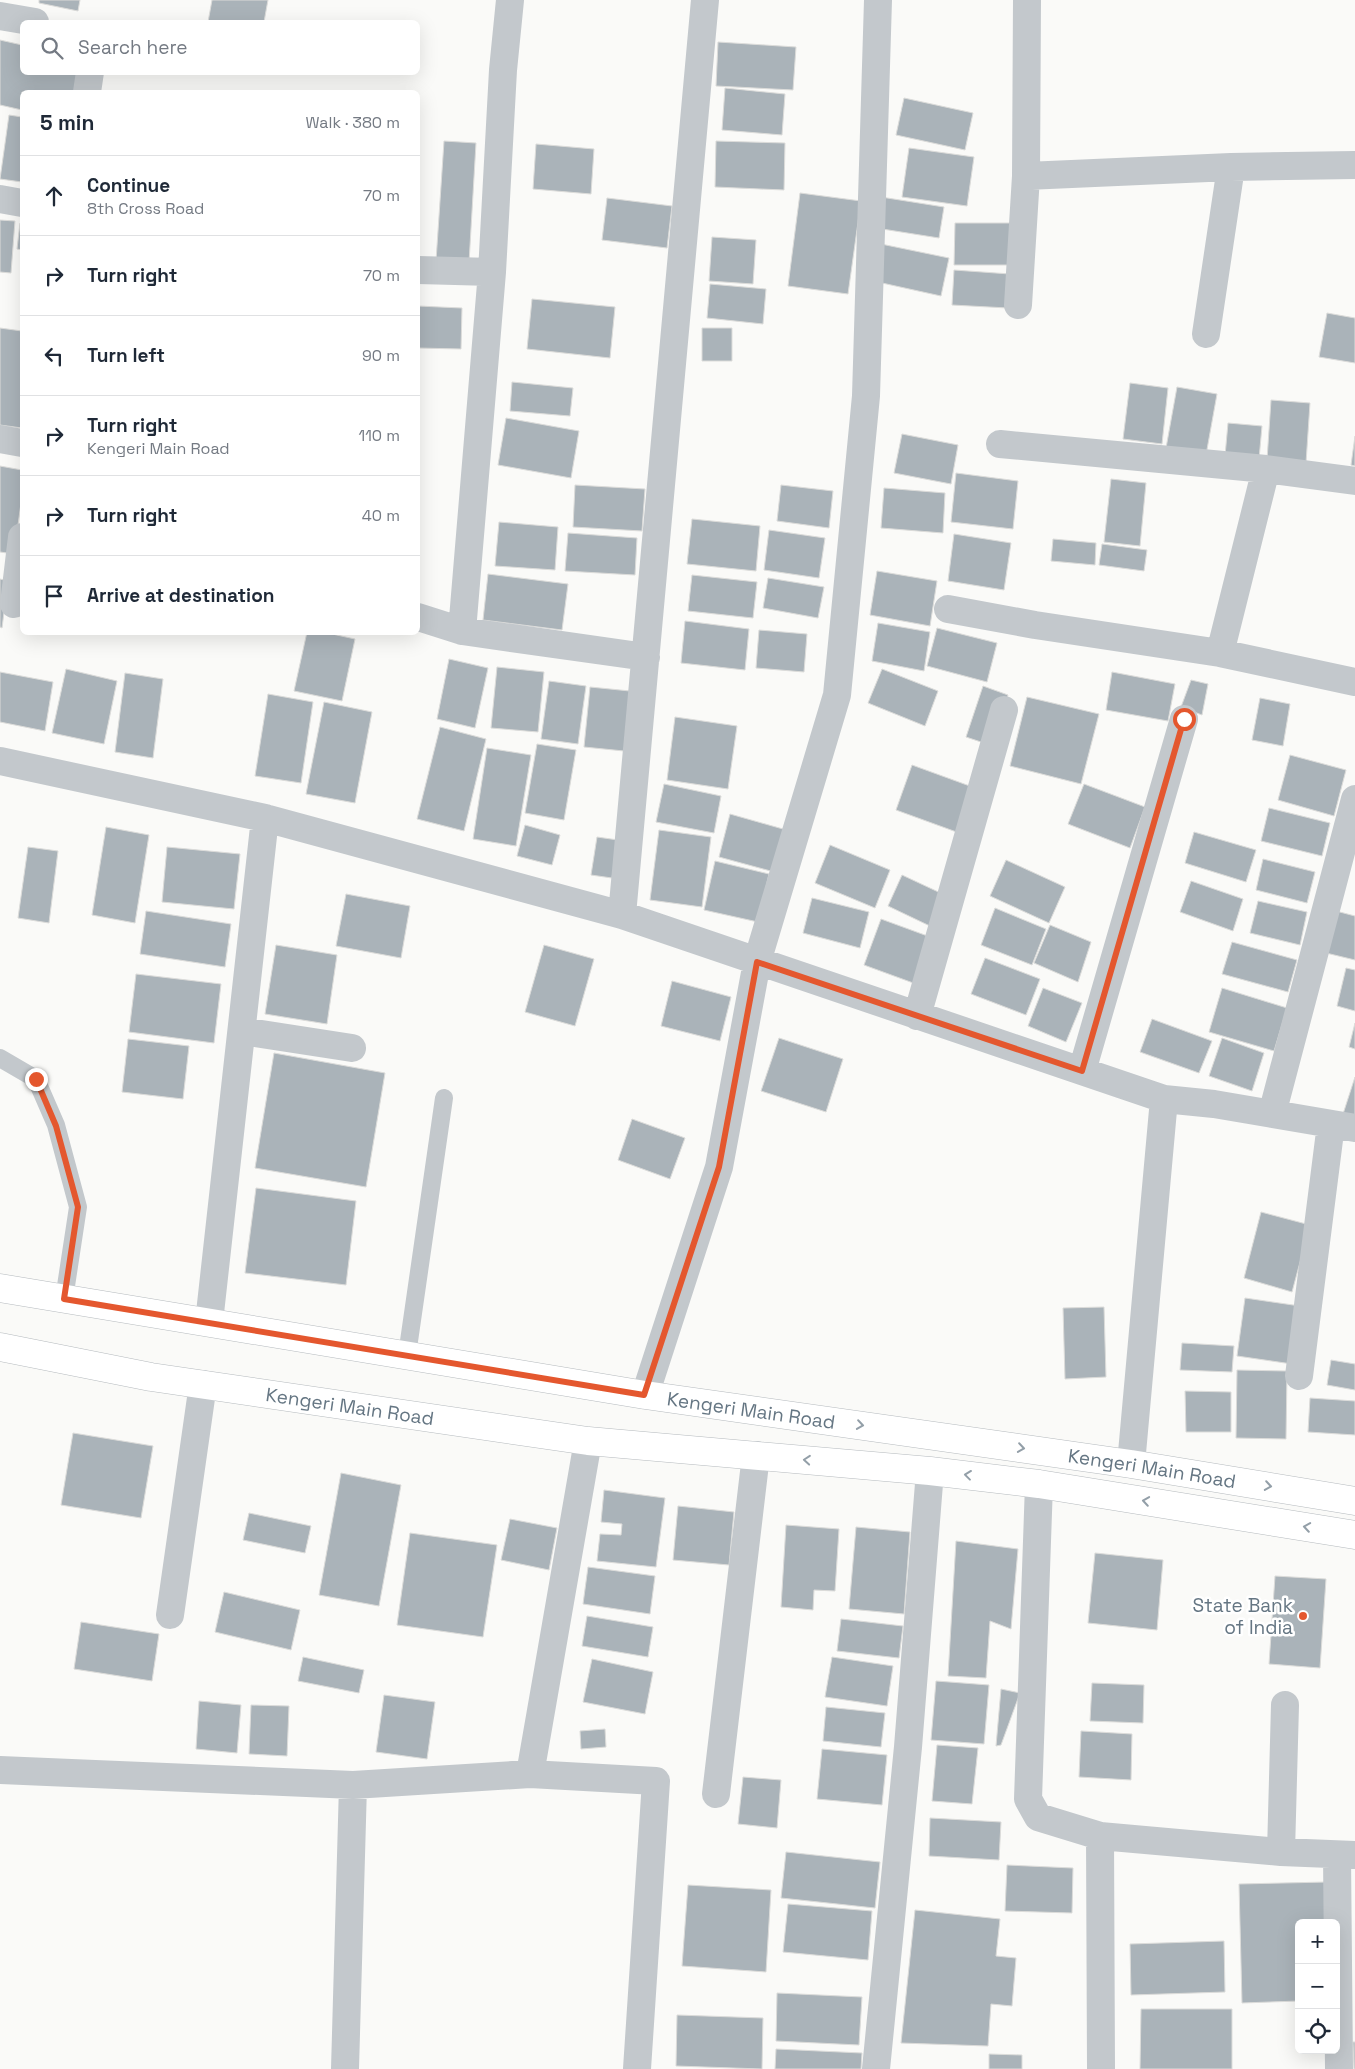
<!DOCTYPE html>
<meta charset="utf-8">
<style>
:root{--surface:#fff;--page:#f6f6f7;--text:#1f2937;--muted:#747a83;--line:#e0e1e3}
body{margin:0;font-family:"Space Grotesk",sans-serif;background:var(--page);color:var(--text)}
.controls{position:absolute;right:15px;bottom:15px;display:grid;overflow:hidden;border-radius:8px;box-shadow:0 5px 20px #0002}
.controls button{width:45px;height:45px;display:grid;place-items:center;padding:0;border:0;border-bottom:1px solid var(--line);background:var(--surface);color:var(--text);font:25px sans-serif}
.stop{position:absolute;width:15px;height:15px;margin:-11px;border:4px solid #e4572e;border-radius:50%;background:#fff}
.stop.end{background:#e4572e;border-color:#fff;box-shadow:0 1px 5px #0008}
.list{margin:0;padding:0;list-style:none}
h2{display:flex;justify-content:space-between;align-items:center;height:65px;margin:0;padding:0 20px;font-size:21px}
h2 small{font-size:16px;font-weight:400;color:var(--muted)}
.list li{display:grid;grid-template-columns:32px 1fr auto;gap:15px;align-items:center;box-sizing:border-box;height:80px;padding:0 20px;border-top:1px solid var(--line)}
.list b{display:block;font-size:19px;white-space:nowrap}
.list p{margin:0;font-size:16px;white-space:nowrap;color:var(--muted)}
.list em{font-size:16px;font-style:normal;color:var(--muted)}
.icon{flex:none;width:28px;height:28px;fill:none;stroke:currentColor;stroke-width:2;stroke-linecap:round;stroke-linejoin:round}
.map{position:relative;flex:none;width:1355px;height:2069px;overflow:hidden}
.search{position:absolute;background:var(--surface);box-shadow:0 5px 20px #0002;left:20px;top:20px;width:400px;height:55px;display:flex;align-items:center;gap:12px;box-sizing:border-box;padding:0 18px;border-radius:8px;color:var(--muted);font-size:19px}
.panel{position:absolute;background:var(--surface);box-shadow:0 5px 20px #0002;left:20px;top:90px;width:400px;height:545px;border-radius:8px}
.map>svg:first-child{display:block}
.building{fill:#aab3b9;stroke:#dcdcda}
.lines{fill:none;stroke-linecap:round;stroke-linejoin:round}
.primary-casing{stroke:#b5babe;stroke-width:29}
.service{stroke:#c3c8cc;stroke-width:18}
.minor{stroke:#c3c8cc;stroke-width:28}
.primary{stroke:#fff;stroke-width:28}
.oneway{stroke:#939fa8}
.route{stroke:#e4572e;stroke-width:6}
.poi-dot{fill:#e4572e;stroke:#fff;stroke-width:2}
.labels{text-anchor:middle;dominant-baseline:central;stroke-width:5;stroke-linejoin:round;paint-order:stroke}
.street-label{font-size:19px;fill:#657683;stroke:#fff}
.poi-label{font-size:19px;fill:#657683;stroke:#fff;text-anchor:end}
</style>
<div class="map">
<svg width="1355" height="2069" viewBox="0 0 1355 2069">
<rect width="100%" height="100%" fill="#fafaf8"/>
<path class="building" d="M39,0H80L78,11L39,3Z
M212,0H268L264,22H208Z
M0,40L22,45V72H80L76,92H22V110L0,105Z
M718,42L796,47L793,90L716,86Z
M725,88L785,94L782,135L722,130Z
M904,98L973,113L965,150L896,135Z
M9,115L22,117V182L0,179Z
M444,141L476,143L469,263L436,261Z
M716,141L785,143L784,190L715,187Z
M536,144L594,149L591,194L533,189Z
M909,148L974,157L967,206L902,197Z
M800,193L861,201L848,294L788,286Z
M881,197L944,207L939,238L876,228Z
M607,198L672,206L667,248L602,240Z
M0,220L15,221L11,273L0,272Z
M20,223L22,224V250L17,249Z
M955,223H1015V265H954Z
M712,237L756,240L753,284L709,281Z
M881,244L949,258L941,296L873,281Z
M954,270L1010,274L1008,308L952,305Z
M710,284L766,289L763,324L707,318Z
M532,299L615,307L610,358L527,349Z
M418,306L462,308L461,349L418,348Z
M1327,313L1355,318V363L1319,357Z
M0,328L22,331V428L0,425Z
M702,328H732V361H702Z
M512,382L573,388L570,416L510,411Z
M1130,383L1168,388L1162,444L1123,439Z
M1177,387L1217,394L1206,455L1166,448Z
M1271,400L1310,403L1306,463L1267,460Z
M506,418L579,431L571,478L498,465Z
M1228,423L1262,426L1259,459L1225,456Z
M902,434L958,445L951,484L894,473Z
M1355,436V466L1351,465Z
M0,466L22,470V496L14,554L0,552Z
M956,473L1018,481L1013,529L951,522Z
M1111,479L1146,483L1140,546L1104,542Z
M575,485L645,489L642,531L573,527Z
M781,485L833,491L829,528L777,521Z
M884,488L945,493L943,533L881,528Z
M692,519L760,526L756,571L687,564Z
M499,522L558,527L555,570L495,566Z
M769,530L825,538L819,578L764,570Z
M568,533L637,538L635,575L565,571Z
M954,534L1011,543L1004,590L948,581Z
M1053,539L1096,543L1095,565L1051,561Z
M1102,544L1147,550L1144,571L1099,565Z
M877,571L937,581L930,626L870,615Z
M488,574L568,584L562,630L483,620Z
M692,575L757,582L753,618L688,611Z
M768,578L824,587L818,618L763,608Z
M0,579L8,581L2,628L0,627Z
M685,621L749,629L745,670L681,663Z
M878,623L930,632L924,671L872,661Z
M937,628L997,643L987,682L927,666Z
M759,630L807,634L804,672L756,668Z
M307,632H323L355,639L342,701L294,691Z
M449,659L488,668L475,728L437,719Z
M497,667L544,672L538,732L491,728Z
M66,669L117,681L104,744L52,733Z
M882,669L938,691L925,726L868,703Z
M0,672L53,682L45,731L0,722Z
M1112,672L1175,684L1168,721L1106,710Z
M125,673L163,679L153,758L115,752Z
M1191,680L1208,684L1202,715L1181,707Z
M549,681L586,686L578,744L541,739Z
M983,686L1008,695L990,745L966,737Z
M590,687L630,691L624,751L584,747Z
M268,694L313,702L301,783L255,776Z
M1027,697L1099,714L1081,784L1010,766Z
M1260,698L1290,704L1283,746L1252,740Z
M324,702L372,712L355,803L306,794Z
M675,717L737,726L728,789L667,780Z
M440,727L486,739L464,831L417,819Z
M537,744L576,750L564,820L525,813Z
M487,748L531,755L516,846L473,839Z
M1290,755L1346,770L1334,816L1278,800Z
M912,765L978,789L962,834L896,810Z
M664,784L721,796L714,833L656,822Z
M1084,784L1145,807L1130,848L1068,824Z
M1269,808L1330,823L1322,856L1261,841Z
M730,814L790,831L778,873L719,857Z
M525,825L560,835L552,865L517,856Z
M106,827L149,835L135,923L92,915Z
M659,830L711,837L702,907L650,900Z
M1194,832L1256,850L1246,882L1185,863Z
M597,837L618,840L612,878L591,875Z
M830,845L890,870L875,908L815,883Z
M28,847L58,851L49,923L18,918Z
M167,847L240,854L234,909L162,902Z
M1263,859L1315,872L1307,903L1256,890Z
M1006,860L1065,887L1049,923L990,896Z
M715,861L769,874L758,922L704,910Z
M902,875L947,896L932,927L888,906Z
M1191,881L1243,899L1233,931L1180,912Z
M346,894L410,906L401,958L336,946Z
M812,898L869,912L860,948L803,933Z
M1258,901L1307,912L1300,945L1250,933Z
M995,908L1046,929L1032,965L981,945Z
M146,911L231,924L225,967L140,954Z
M1336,911L1355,916V960L1326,953Z
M881,919L933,938L916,984L864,965Z
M1050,925L1091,942L1078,982L1034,963Z
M1232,942L1297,960L1288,992L1222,974Z
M276,945L337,955L327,1024L265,1014Z
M544,945L594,959L575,1026L525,1012Z
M985,958L1040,979L1026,1015L971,994Z
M1346,968L1355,970V1011L1337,1006Z
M136,974L221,984L214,1043L129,1032Z
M672,981L731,997L720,1041L661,1026Z
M1043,988L1082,1003L1066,1042L1028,1026Z
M1222,988L1287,1008L1274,1051L1209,1032Z
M1152,1019L1212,1041L1199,1073L1140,1052Z
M1355,1023V1049L1349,1047Z
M779,1038L843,1059L826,1112L761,1091Z
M1222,1038L1264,1053L1252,1091L1209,1076Z
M128,1039L189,1046L183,1099L122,1092Z
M274,1053L385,1073L366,1187L255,1168Z
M1355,1077V1118L1343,1114Z
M632,1119L685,1138L670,1179L618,1160Z
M256,1188L356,1201L346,1285L245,1273Z
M1261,1212L1310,1225L1292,1292L1244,1278Z
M1245,1298L1300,1306L1292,1364L1237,1356Z
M1104,1307L1106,1377L1065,1379L1063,1308Z
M1182,1343L1234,1346L1232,1372L1180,1370Z
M1331,1360L1355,1364V1390L1327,1385Z
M1237,1370L1287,1371L1286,1439L1236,1438Z
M1185,1391L1231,1392V1432H1186Z
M1310,1398L1355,1401V1435L1308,1432Z
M73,1433L153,1446L141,1518L61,1505Z
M341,1473L401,1485L379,1606L319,1595Z
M604,1490L665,1498L656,1567L597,1561L600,1534L621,1535L622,1524L601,1522Z
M678,1506L734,1512L729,1565L673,1560Z
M249,1513L311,1526L305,1553L243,1540Z
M510,1519L557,1528L549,1570L501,1560Z
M786,1525L839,1529L835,1591L814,1590L813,1610L781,1607Z
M856,1527L910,1532L904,1614L849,1609Z
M410,1533L497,1545L483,1637L397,1625Z
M956,1541L1018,1549L1011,1629L990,1621L986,1678L948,1676Z
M1095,1553L1163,1560L1157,1630L1088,1623Z
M588,1567L655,1576L650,1614L583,1604Z
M1275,1576L1326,1579L1320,1668L1269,1664Z
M224,1592L300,1610L291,1650L215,1632Z
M587,1616L653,1627L648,1657L582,1646Z
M841,1619L903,1626L899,1658L837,1651Z
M81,1622L159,1634L152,1681L74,1669Z
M303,1657L364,1670L359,1693L298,1681Z
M832,1657L893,1666L887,1706L825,1697Z
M592,1659L653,1672L645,1714L583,1702Z
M936,1681L989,1685L984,1744L931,1740Z
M1092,1683L1144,1685L1143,1723L1090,1721Z
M1001,1689L1020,1693L1001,1745L996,1746Z
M384,1695L435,1702L427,1759L376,1752Z
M199,1701L241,1705L237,1753L196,1749Z
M251,1705L289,1706L287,1756L249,1754Z
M826,1707L885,1713L881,1747L823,1741Z
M605,1729L606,1747L581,1749L580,1731Z
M1081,1731L1132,1734L1131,1780L1079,1777Z
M937,1745L978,1748L972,1804L932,1801Z
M822,1749L887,1755L882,1805L817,1799Z
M743,1777L781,1780L777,1828L738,1824Z
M930,1818L1001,1822L999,1860L929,1856Z
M786,1852L880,1862L875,1908L781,1898Z
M1007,1865L1073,1868L1072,1913L1005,1911Z
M1327,1882L1328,1923H1299V2001L1242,2003L1239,1884Z
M688,1885L771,1890L766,1972L682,1966Z
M788,1904L872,1911L868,1960L783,1952Z
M915,1910L1000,1919L996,1956L1016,1958L1012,2006L991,2004L988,2046L901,2043Z
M1224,1941L1225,1992L1131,1995L1130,1944Z
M777,1993L862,1997L859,2045L776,2041Z
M1141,2009H1232V2069H1140Z
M677,2015L763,2018L762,2069L676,2066Z
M1353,2042H1355V2069H1354Z
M776,2049L862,2053L861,2069H775Z
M989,2054L1022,2055V2069H989Z"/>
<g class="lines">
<g class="primary-casing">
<g id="primary">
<path id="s1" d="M0,1288L645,1395L1131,1464L1355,1501"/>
<path id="s2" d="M0,1347L151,1377L588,1441L930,1471L1039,1484L1355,1535"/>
</g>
</g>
<path class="service" d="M0,1058L36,1079L56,1125L78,1207L64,1299
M407,1355L444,1098"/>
<path class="minor" d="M0,16L35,22
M87,92L90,72
M1026,176L1231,167L1355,165
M0,199L22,203
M418,270L492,272
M1018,305L1026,176L1027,0
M1206,334L1231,167
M0,439L22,443
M1000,444L1266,469L1355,481
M14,604L22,537
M948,609L1035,625L1220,653L1355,682
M418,617L462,631L646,657
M462,631L492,272L503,70L510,0
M1220,653L1266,469
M0,761L265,818L622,915L1164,1099L1214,1104L1355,1128
M622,915L705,0
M917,1016L1004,710
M242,1031L352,1048
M1082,1071L1184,719
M1272,1114L1355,799
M209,1322L265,818
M1299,1376L1331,1124
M645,1395L719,1167L757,962L837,695L866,396L878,0
M1131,1464L1164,1099
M1039,1484L1028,1799L1038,1817L1100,1836L1281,1852L1355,1855
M170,1615L203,1384
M0,1770L353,1785L530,1774L656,1781L637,2069
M530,1774L588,1441
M716,1794L756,1455
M1100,1836L1101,2069
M1281,1852L1285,1705
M1337,1855L1339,2069
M345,2069L353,1785
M876,2069L908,1747L930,1471"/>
<use href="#primary" class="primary"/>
</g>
<defs><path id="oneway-chevron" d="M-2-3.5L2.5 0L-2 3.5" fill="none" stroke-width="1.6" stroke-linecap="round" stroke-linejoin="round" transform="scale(1.25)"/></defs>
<g class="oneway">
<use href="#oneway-chevron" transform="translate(860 1425) rotate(8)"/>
<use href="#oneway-chevron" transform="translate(1021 1448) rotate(8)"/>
<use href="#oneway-chevron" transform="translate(807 1460) rotate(-175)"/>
<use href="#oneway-chevron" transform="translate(968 1475) rotate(-173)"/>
<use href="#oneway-chevron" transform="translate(1268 1486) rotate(9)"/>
<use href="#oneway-chevron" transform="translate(1146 1501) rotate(-171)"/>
<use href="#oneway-chevron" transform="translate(1307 1527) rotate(-171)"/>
</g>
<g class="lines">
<path class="route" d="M36,1079L56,1126L78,1207L64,1299L644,1395L719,1167L757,962L1082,1071L1184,719"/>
</g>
<circle class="poi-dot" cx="1303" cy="1616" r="5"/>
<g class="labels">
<g class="street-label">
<text stroke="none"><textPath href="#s2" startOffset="355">Kengeri Main Road</textPath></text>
<text stroke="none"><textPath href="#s1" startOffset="761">Kengeri Main Road</textPath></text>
<text stroke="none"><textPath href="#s1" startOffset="1166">Kengeri Main Road</textPath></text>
</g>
<g class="poi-label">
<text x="1293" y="1605">State Bank<tspan x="1293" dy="22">of India</tspan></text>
</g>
</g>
</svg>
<div class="controls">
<button>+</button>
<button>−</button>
<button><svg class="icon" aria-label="locate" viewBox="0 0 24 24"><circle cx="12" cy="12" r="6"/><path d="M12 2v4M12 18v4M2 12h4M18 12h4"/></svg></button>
</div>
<div class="stop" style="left:1184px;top:719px"></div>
<div class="stop end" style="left:36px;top:1079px"></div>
<div class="search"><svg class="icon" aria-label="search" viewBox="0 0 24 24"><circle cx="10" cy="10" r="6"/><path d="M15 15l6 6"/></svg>Search here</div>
<section class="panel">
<h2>5 min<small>Walk · 380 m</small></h2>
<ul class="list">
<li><svg class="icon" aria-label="ahead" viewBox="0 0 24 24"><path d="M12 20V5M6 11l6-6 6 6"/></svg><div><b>Continue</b><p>8th Cross Road</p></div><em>70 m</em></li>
<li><svg class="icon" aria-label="right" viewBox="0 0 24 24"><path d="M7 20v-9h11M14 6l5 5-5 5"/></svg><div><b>Turn right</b></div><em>70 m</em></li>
<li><svg class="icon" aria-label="left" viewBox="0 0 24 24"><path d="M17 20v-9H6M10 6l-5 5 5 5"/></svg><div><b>Turn left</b></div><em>90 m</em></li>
<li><svg class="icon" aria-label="right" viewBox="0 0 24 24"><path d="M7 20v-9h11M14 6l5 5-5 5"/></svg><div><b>Turn right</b><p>Kengeri Main Road</p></div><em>110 m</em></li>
<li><svg class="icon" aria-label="right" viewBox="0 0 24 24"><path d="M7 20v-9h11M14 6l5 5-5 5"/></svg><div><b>Turn right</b></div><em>40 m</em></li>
<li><svg class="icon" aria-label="arrive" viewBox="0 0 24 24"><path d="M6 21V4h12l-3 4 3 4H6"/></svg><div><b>Arrive at destination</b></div></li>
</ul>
</section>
</div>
